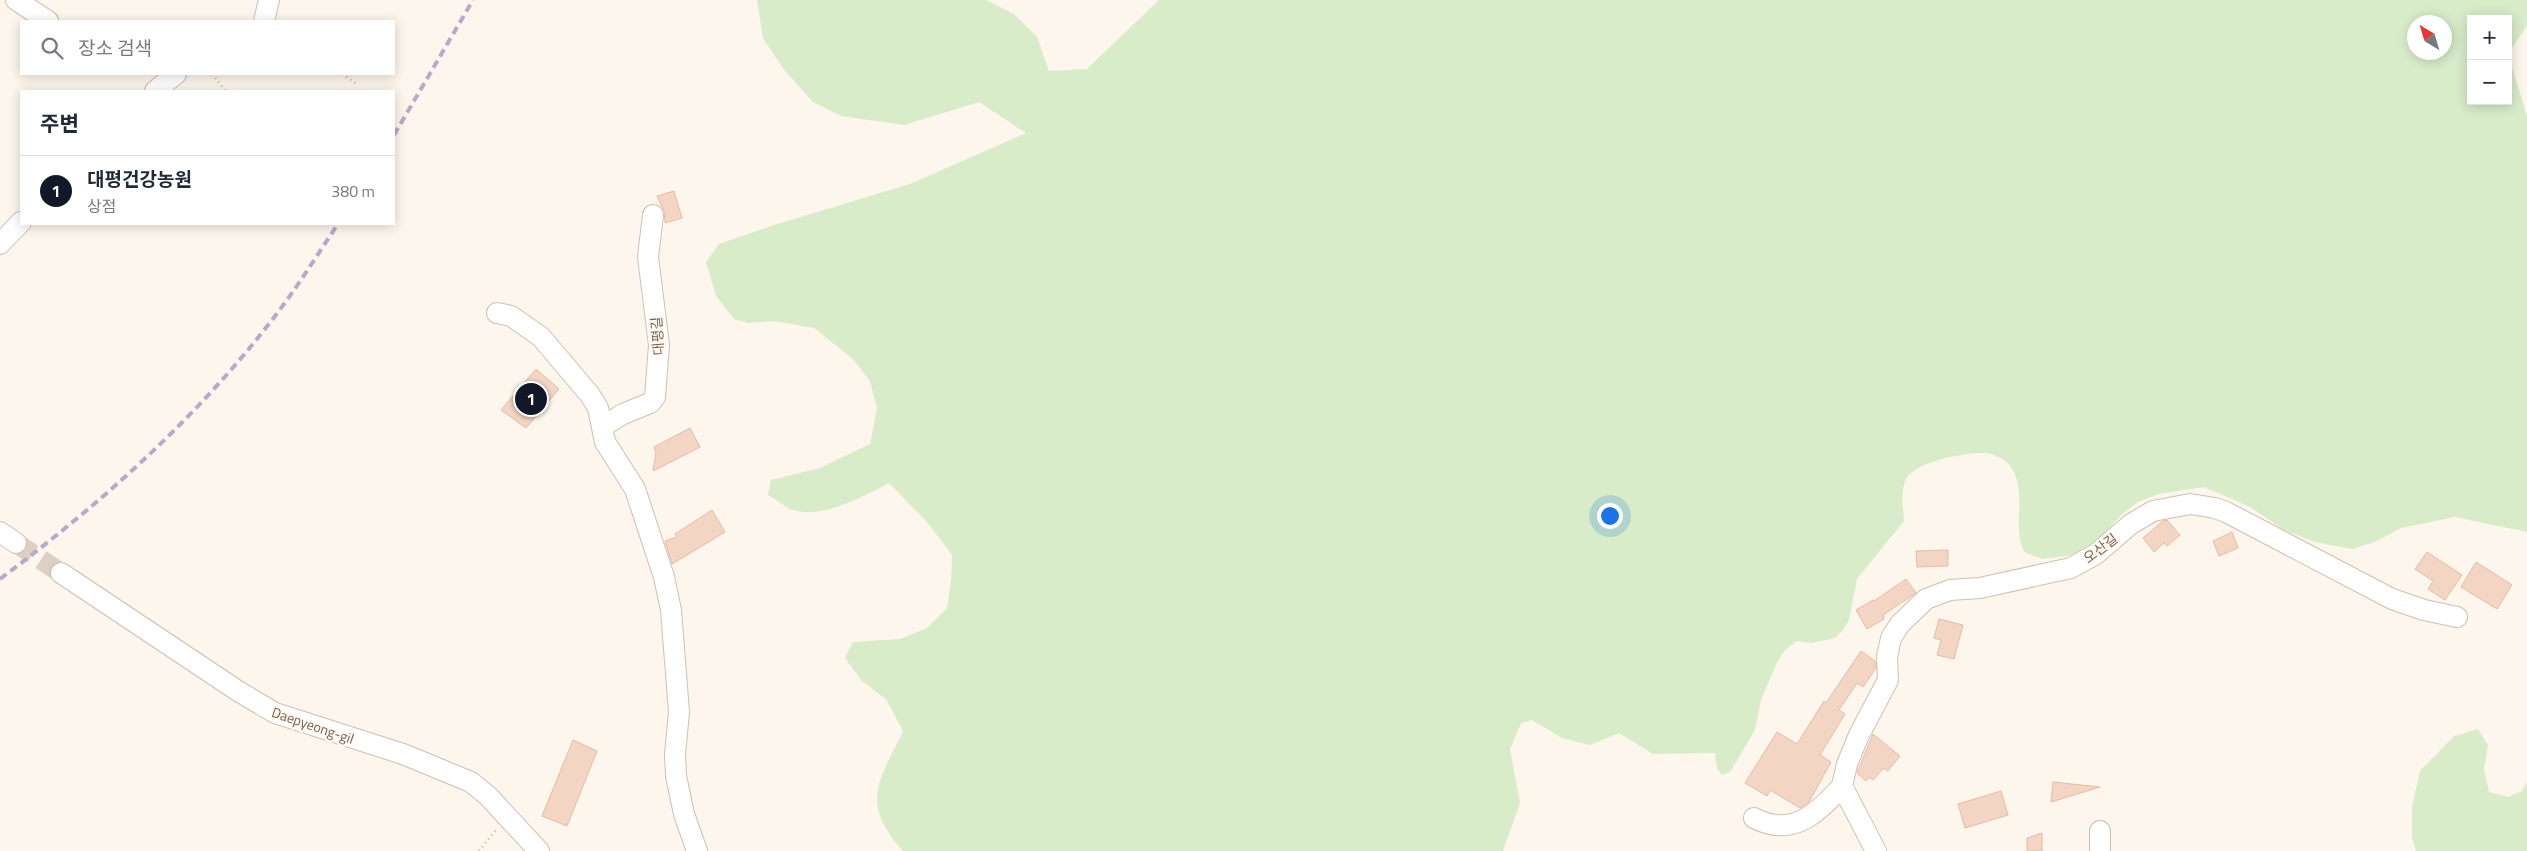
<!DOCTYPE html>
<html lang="ko">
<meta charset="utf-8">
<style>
:root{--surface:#fff;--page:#f6f6f7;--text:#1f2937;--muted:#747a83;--line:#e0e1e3;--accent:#111827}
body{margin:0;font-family:"Titillium Web","Noto Sans KR",sans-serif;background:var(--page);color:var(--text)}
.controls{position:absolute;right:15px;top:15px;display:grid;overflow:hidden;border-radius:0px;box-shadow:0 2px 12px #0003}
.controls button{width:45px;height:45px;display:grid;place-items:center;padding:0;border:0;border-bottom:1px solid var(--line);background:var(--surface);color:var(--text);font:25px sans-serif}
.compass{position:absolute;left:2407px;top:15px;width:45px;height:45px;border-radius:50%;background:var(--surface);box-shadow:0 2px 12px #0003;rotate:322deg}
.you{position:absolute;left:1609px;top:515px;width:18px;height:18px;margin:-12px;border:4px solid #fff;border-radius:50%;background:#1a73e8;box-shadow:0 0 0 8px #1a73e833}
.badge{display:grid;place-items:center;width:32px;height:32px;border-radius:50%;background:var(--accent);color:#fff;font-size:16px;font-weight:700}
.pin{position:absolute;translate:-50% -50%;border:2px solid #fff;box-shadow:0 1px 5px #0006}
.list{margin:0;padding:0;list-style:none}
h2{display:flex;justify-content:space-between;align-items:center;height:65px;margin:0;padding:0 20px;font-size:21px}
h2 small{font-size:16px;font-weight:400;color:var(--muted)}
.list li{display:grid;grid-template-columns:32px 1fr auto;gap:15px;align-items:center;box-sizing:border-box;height:70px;padding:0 20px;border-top:1px solid var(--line)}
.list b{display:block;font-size:19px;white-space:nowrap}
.list p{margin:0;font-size:16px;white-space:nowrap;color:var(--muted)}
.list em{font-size:16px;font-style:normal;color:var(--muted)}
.icon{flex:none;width:28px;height:28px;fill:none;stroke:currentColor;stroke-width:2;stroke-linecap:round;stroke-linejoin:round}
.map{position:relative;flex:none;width:2527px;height:851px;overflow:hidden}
.search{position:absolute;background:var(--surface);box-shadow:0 2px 12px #0003;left:20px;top:20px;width:375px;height:55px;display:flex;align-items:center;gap:12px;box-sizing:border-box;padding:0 18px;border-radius:0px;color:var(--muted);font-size:19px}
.panel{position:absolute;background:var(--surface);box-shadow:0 2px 12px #0003;left:20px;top:90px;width:375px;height:135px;border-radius:0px}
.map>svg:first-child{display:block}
.green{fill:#d8ecc9;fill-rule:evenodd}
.building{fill:#f3d5c3;stroke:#e6bba3}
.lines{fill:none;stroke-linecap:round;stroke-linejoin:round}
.minor-tunnel{stroke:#dcd0c4;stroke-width:20;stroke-dasharray:20 10;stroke-linecap:butt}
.minor-casing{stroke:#d1beb0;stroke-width:22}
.path{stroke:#d9b8a5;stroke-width:3;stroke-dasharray:1 4;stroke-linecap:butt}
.minor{stroke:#fff;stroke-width:20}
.rail{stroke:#b9a8c9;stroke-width:4;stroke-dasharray:8 5;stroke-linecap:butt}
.labels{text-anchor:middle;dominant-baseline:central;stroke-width:4.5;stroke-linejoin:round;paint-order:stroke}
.street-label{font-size:14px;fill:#7a5c4d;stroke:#fffaf3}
</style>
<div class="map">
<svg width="2527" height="851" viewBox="0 0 2527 851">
<rect width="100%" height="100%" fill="#fdf6ec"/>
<path class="green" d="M757,0H986L1014,14L1037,37L1049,71L1087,69L1159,0H2527V26L2508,54V19H2471V101H2508V54L2527,116V532L2455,517L2401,528L2375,542L2352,549L2315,542L2284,530L2250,507L2204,487L2158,494L2138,502L2121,515L2092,547L2074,555L2042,559L2024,552C2011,525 2029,491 2010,466C2004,458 1994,454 1984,453C1966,452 1914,462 1906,479C1900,491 1903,508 1904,521L1857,579L1849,620L1843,630L1835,638L1811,643L1797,641L1785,650L1777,662L1761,700L1755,730L1730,772L1722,775L1717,769L1715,753L1653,754L1619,733L1590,745L1562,738L1532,720L1521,723L1510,749L1520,803L1503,851H903C860,803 878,783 903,731L886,699L862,681L845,658L853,642L900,639L927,628L947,608L951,582L952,555L928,523L889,483C862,497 819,522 788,508C781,504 775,499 768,495L771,480L820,468L870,444L877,408L870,381L853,359L814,328L774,321L748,323L734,319L716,296L706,262L719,244L774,225L910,184L1026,133L979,102L904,125L841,116L813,102L785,71L763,38ZM2414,22H2444V52H2414Z
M2478,729L2488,745L2484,769L2489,792L2508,797L2522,791L2527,782V851H2416L2412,838V807L2420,771L2454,736Z"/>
<path class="building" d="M674,191L682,218L665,223L664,211L657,196Z
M536,369L559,389L526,428L501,410Z
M690,428L700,447L653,471L656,452L654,447Z
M712,510L725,532L672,564L665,541L677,537L675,534Z
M2167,520L2180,535L2167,546L2164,543L2154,552L2143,538L2163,521Z
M2232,532L2238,548L2219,556L2213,541Z
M1948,550V566L1917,567L1916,551Z
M2427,552L2462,575L2445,600L2428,589L2433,581L2415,569Z
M2476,562L2512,585L2497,609L2461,587Z
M1906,579L1916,593L1883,615L1884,619L1867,629L1856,610L1873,600L1874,601Z
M1939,619L1963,625L1954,659L1937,655L1941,640L1934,638Z
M1861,651L1875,661L1876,668L1863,687L1857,683L1839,710L1845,714L1820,755L1831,762L1809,802L1800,808L1770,790L1767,796L1745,783L1777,732L1797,744L1824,701L1826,703Z
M1873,734L1900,756L1888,771L1884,768L1873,780L1869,777L1866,781L1857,773Z
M573,740L597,751L567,826L542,816Z
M2053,782L2100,787L2051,802Z
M2001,791L2008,815L1965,828L1958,804Z
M2042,833V851H2027V838Z"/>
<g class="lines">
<path class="minor-tunnel" d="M16,543L61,573"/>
<g class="minor-casing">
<path id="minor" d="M16,0L48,21
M264,21L269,0
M155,91L176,74
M0,244L21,222
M497,313L511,316L541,337L590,395L598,408L605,442L635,489L664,577L671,610L679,712L675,754L676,776L684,814L697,851
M602,427L623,414L650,403L655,397L659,345L648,257L653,215
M0,532L16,543
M61,573L238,691L275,713L403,754L471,782L488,796L539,851
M1754,818C1792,838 1817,814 1842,786
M1876,851L1842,786L1847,764L1859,735L1888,680L1887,657L1891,638L1900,624L1926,599L1950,590L1980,588L2071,568L2096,554L2131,524L2153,511L2190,504L2215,508L2226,512L2392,599L2424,610L2457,617
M2100,851V831"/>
</g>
<path class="path" d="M212,74L226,91
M342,74L358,85
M479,851L496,830"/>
<use href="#minor" class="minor"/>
<path class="rail" d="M394,135L473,0
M0,579C107,499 208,408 287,300C305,275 321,249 338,224"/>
</g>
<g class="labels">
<g class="street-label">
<text transform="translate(657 336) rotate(-94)">대평길</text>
<text transform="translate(2100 548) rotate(-37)">오산길</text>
<text transform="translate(313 725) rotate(19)">Daepyeong-gil</text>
</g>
</g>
</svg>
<div class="controls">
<button>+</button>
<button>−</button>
</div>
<svg class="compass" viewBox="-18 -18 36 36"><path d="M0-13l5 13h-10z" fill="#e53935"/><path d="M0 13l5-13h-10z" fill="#747a83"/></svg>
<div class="you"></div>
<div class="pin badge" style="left:531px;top:399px">1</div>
<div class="search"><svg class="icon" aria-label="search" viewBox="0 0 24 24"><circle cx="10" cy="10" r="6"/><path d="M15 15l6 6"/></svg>장소 검색</div>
<section class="panel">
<h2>주변<small></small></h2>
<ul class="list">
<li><span class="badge">1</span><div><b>대평건강농원</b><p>상점</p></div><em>380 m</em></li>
</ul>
</section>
</div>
